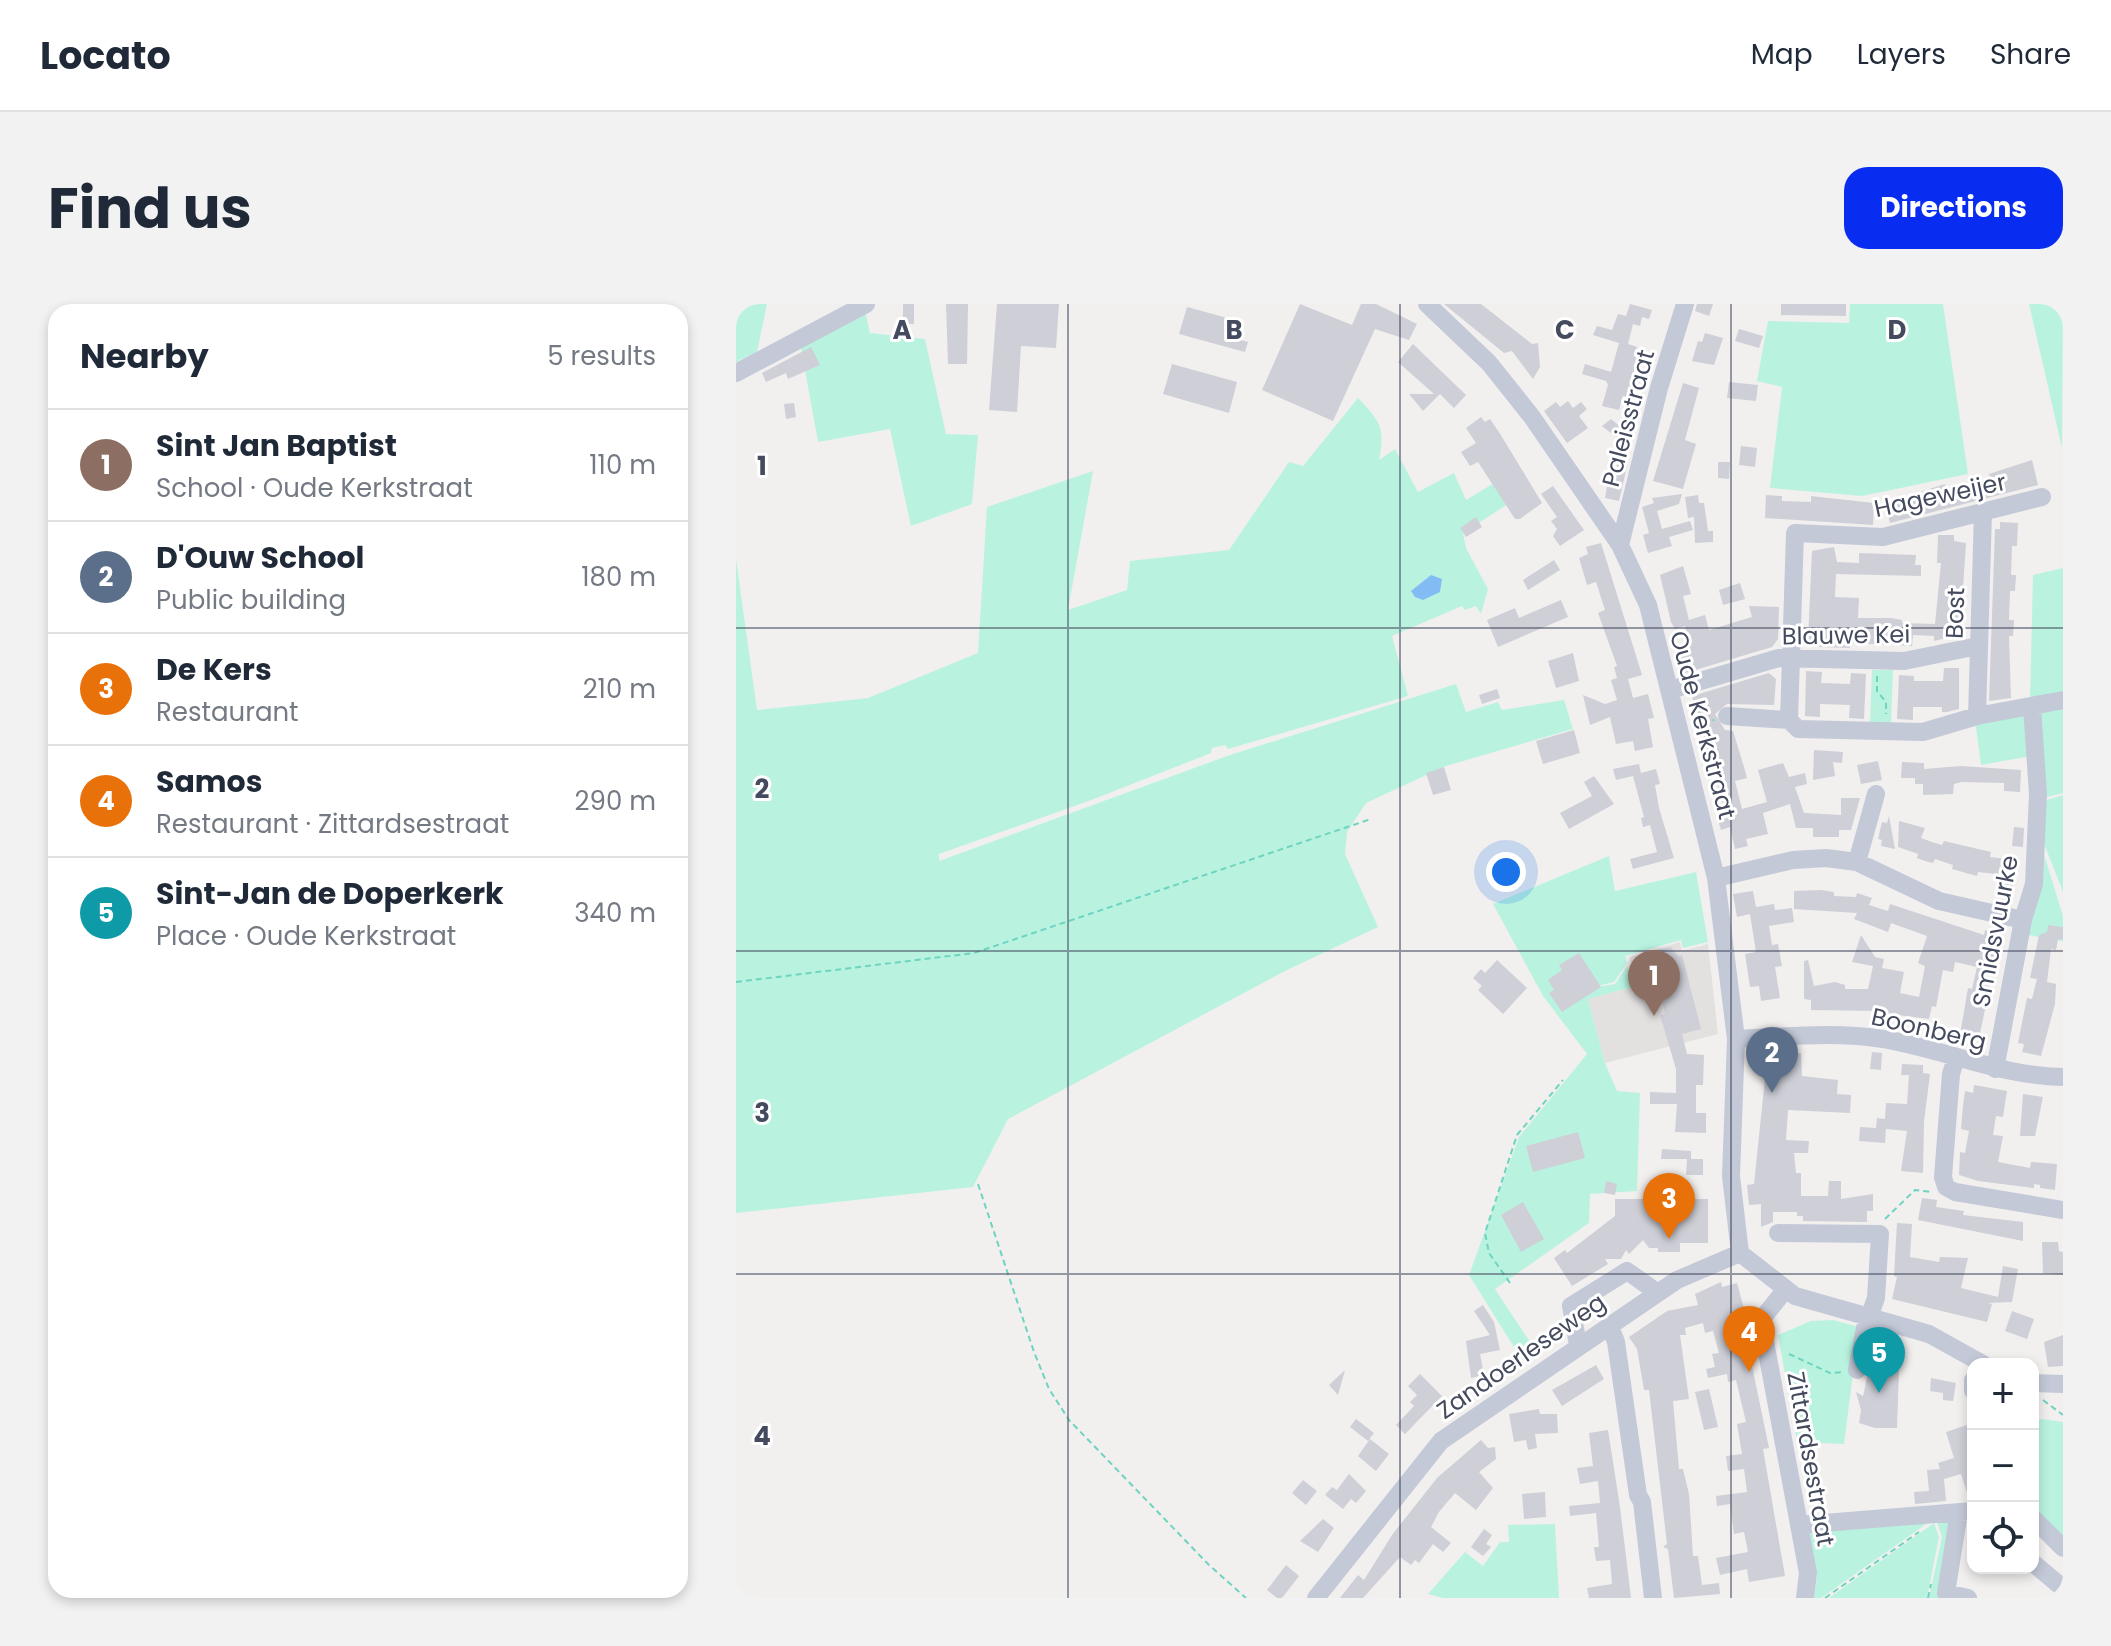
<!DOCTYPE html>
<meta charset="utf-8">
<style>
:root{--surface:#fff;--page:#f2f2f3;--text:#1f2937;--muted:#747a83;--line:#e0e1e3;--accent:#092cf1}
body{margin:0;font-family:Poppins,sans-serif;background:var(--page);color:var(--text)}
.controls{position:absolute;right:24px;bottom:24px;display:grid;overflow:hidden;border-radius:16px;box-shadow:0 4px 12px #0003}
.controls button{width:72px;height:72px;display:grid;place-items:center;padding:0;border:0;border-bottom:2px solid var(--line);background:var(--surface);color:var(--text);font:40px sans-serif}
.you{position:absolute;left:770px;top:568px;width:28px;height:28px;margin:-20px;border:6px solid #fff;border-radius:50%;background:#1a73e8;box-shadow:0 0 0 12px #1a73e833}
.badge{display:grid;place-items:center;width:52px;height:52px;border-radius:50%;background:var(--accent);color:#fff;font-size:26px;font-weight:700}
.pin{position:absolute;translate:-50% -66px;filter:drop-shadow(0 2px 4px #0008)}
.pin::after{content:'';position:absolute;top:42px;width:28px;height:24px;background:inherit;clip-path:polygon(0 0,100% 0,50% 100%)}
.list{margin:0;padding:0;list-style:none}
h2{display:flex;justify-content:space-between;align-items:center;height:104px;margin:0;padding:0 32px;font-size:34px}
h2 small{font-size:26px;font-weight:400;color:var(--muted)}
.list li{display:grid;grid-template-columns:52px 1fr auto;gap:24px;align-items:center;box-sizing:border-box;height:112px;padding:0 32px;border-top:2px solid var(--line)}
.list b{display:block;font-size:30px;white-space:nowrap}
.list p{margin:0;font-size:26px;white-space:nowrap;color:var(--muted)}
.list em{font-size:26px;font-style:normal;color:var(--muted)}
.icon{flex:none;width:44px;height:44px;fill:none;stroke:currentColor;stroke-width:2;stroke-linecap:round;stroke-linejoin:round}
.map{position:relative;flex:none;width:1327px;height:1294px;overflow:hidden;border-radius:24px}
header{display:flex;align-items:center;gap:48px;box-sizing:border-box;height:112px;padding:0 40px;background:var(--surface);border-bottom:2px solid var(--line)}
header strong{font-size:38px}
nav{display:flex;gap:44px;margin-inline-start:auto;font-size:28px}
.intro{display:flex;align-items:center;justify-content:space-between;box-sizing:border-box;height:192px;padding:0 48px}
h1{margin:0;font-size:56px}
.button{padding:20px 36px;border-radius:24px;background:var(--accent);color:#fff;font-size:28px;font-weight:700}
main{display:flex;gap:48px;padding:0 48px}
aside{flex:1;background:var(--surface);border-radius:24px;box-shadow:0 4px 12px #0003}
.map>svg:first-child{display:block}
.education{fill:#e3e0e0}
.green{fill:#b9f3e0}
.water{fill:#83bcf4}
.building{fill:#cecfd7}
.lines{fill:none;stroke-linecap:round;stroke-linejoin:round}
.path{stroke:#6ed4bf;stroke-width:2;stroke-dasharray:6 4;stroke-linecap:butt}
.minor{stroke:#c4c9d8;stroke-width:18}
.grid{fill:none;stroke:#454b5e;stroke-width:2;stroke-opacity:0.55}
.labels{text-anchor:middle;dominant-baseline:central;stroke-width:6;stroke-linejoin:round;paint-order:stroke}
.street-label{font-size:24px;fill:#454b5e;stroke:#fff}
.grid-label{font-size:26px;text-anchor:middle;font-weight:bold;fill:#454b5e;stroke:#fff;stroke-width:6;stroke-linejoin:round;paint-order:stroke}
</style>
<header>
<strong>Locato</strong>
<nav><a>Map</a><a>Layers</a><a>Share</a></nav>
</header>
<div class="intro"><h1>Find us</h1><a class="button">Directions</a></div>
<main>
<aside>
<h2>Nearby<small>5 results</small></h2>
<ul class="list">
<li><span class="badge" style="background:#8d6e63">1</span><div><b>Sint Jan Baptist</b><p>School · Oude Kerkstraat</p></div><em>110 m</em></li>
<li><span class="badge" style="background:#5c6f8a">2</span><div><b>D'Ouw School</b><p>Public building</p></div><em>180 m</em></li>
<li><span class="badge" style="background:#e8710a">3</span><div><b>De Kers</b><p>Restaurant</p></div><em>210 m</em></li>
<li><span class="badge" style="background:#e8710a">4</span><div><b>Samos</b><p>Restaurant · Zittardsestraat</p></div><em>290 m</em></li>
<li><span class="badge" style="background:#0f9aa8">5</span><div><b>Sint-Jan de Doperkerk</b><p>Place · Oude Kerkstraat</p></div><em>340 m</em></li>
</ul>
</aside>
<div class="map">
<svg width="1327" height="1294" viewBox="0 0 1327 1294">
<rect width="100%" height="100%" fill="#f2efef"/>
<path class="education" d="M944,638L946,647L972,640L982,730L869,759L852,695L901,682L893,653Z"/>
<path class="green" d="M0,0H31L21,48L0,58Z
M1114,0H1207L1232,170L1126,192L1034,184L1046,83L1021,77L1032,17L1113,19Z
M1293,0H1327L1326,144Z
M129,7L134,29L189,35L210,130L242,131L236,200L175,222L154,125L82,138L65,44Z
M622,94C643,117 650,122 643,156L659,145L682,188L718,169L730,196L781,165L795,185L727,229L730,244L752,285L745,310L740,302L729,306L726,302L656,332L672,392L492,445L489,441L476,444L475,449L358,495L203,550V557L494,451L720,380L730,408L762,398L766,406L828,396L837,425L710,462L630,499L611,528L609,550L642,623L551,666L272,815L237,883L0,909V255L21,406L132,394L242,349L251,203L357,167L332,306L391,286L394,257L493,246L553,158L567,162Z
M1327,264V389L1294,396L1297,271Z
M1136,366H1157L1155,420L1134,419Z
M1327,401V489L1307,494L1303,406Z
M1292,408L1295,452L1245,461L1239,416Z
M1327,491V588L1303,527L1304,498Z
M1305,541L1327,612V637L1292,631Z
M873,552L879,587L960,568L972,638L947,644L945,636L889,652L891,659L878,678L849,685L879,680L891,662L897,683L852,695L869,759L881,787L904,789L901,887L854,890L853,919L759,985L800,1047L786,1056L733,971L783,833L851,750L807,692L757,600Z
M1097,1016L1123,1023L1108,1140L1061,1138L1042,1031L1075,1017Z
M1306,1115L1327,1118V1238L1297,1208V1117Z
M1216,1213L1203,1294H1193L1206,1233L1201,1218Z
M1196,1216L1085,1294H1078L1081,1273L1073,1227Z
M1198,1219L1203,1233L1191,1294H1093Z
M819,1220L823,1294H707L692,1290L729,1248L747,1262L764,1238H773L772,1221Z"/>
<path class="water" d="M695,271L706,275L704,288L687,296L679,293L675,287Z"/>
<path class="building" d="M167,0H178V20H167Z
M210,0H232L231,60H212Z
M261,0H323L320,44L285,42L281,108L253,106Z
M564,0L616,21L625,0H640L681,20L673,36L639,25L597,117L526,86Z
M708,0H745L796,40L802,39L804,63L797,75L776,47L768,49Z
M894,0L916,6L913,15L906,13L904,22L897,20L892,40L901,43L899,49L903,50L891,93L887,92L883,106L866,102L872,81L870,77L846,70L849,60L875,68L883,39L857,31L861,22L876,26L882,10L890,12Z
M961,0H977L973,12L959,7Z
M1045,0H1110V12L1045,11Z
M451,3L495,15L491,32L512,38L509,48L443,30Z
M1003,25L1027,32L1023,44L999,37Z
M969,29L987,34L978,61L956,57L962,37L966,38Z
M677,40L730,91L718,104L704,90L687,107L673,90H698L662,58Z
M75,43L84,61L52,75L50,69L30,78L26,69Z
M436,60L501,78L493,109L427,90Z
M993,78L1022,81L1020,97L991,94Z
M947,79L963,84L949,136L960,140L947,185L917,177Z
M832,97L837,104L845,98L851,105L843,112L852,124L831,139L808,107L820,98L824,103Z
M58,99L60,113L50,115L48,100Z
M745,113L749,118L754,115L763,128L806,199L784,215H779L742,158L734,162L725,148L740,139L730,124Z
M875,115L892,129L885,137L866,122Z
M1005,142L1021,144L1019,163L1003,161Z
M882,156L892,158L883,197L869,194L873,170L879,171Z
M1296,156L1302,181L1154,219L1149,199L1209,180L1210,184L1254,174L1253,170Z
M982,158H994L993,175L982,174Z
M817,182L848,226L824,242L817,232L821,225L815,217L821,213L805,190Z
M946,190L943,200L921,207L926,225L954,217L957,226L933,233L936,242L912,249L907,231L913,229L906,203L918,199L916,194Z
M962,191L963,199H968L972,227H977V238L959,239L958,213L952,214L949,193Z
M1030,191L1046,192V197L1075,198V192L1138,199L1137,221L1029,214Z
M740,213L746,223L730,233L724,224Z
M1264,218L1282,219L1281,242H1276L1275,271H1280L1279,287H1274L1273,316H1278L1277,332H1273L1275,394L1253,397L1259,225H1264Z
M1202,231H1218V237L1230,239L1224,328H1214V333L1198,337V332L1177,331L1176,342L1114,339V344L1082,343V338L1072,337L1076,247L1098,243L1101,258L1123,259V249L1180,251L1179,261H1185V272L1100,270L1099,293L1123,294L1122,314H1155L1166,316V319L1199,320L1205,259H1201Z
M865,239L906,371L892,375L897,394L912,390L918,414L912,415L917,443L899,447L897,437L880,440L874,413L854,421L847,391L869,400L881,396L875,376L881,374L878,363L881,362L862,309L869,306L860,278L851,281L843,254L852,250L850,243Z
M818,256L824,266L792,286L787,276Z
M947,262L955,290L947,292L953,316L969,311L973,326L1016,313L1013,302L1043,303L1042,335L1036,343L949,369L942,345L954,341L949,322L939,325L935,318L924,271Z
M1004,279L1009,295L987,301L983,286Z
M825,296L832,313L762,343L751,316L779,304L783,314Z
M837,349L843,377L820,384L812,357Z
M1208,364H1223V405L1211,408H1206V403H1177V416L1161,415L1163,371L1178,372V377H1207Z
M1070,367L1086,368L1085,379L1114,380L1115,369L1130,370L1128,415L1113,414L1114,401L1084,400V413L1069,412Z
M1033,369L1040,375L1038,401L991,400L979,410L989,426L997,427L1008,463L1011,474L999,477L1006,505L1031,498L1022,466L1047,459L1053,473L1069,469L1071,480L1059,483L1068,509L1105,511V494H1124L1115,526H1103V533H1077V524H1060L1054,500L1027,509L1032,530L1010,535L1012,542L999,545L994,523L985,526L982,516L991,514L956,392Z
M761,385L764,394L746,400L743,391Z
M838,426L844,449L807,460L800,437Z
M1078,446L1107,448L1106,459L1097,458L1099,472L1077,476Z
M1142,457L1146,476L1125,480L1121,461Z
M1166,458L1188,459V465L1225,462L1285,466L1284,488L1268,487V479L1226,478L1218,480L1217,490L1187,491V480H1179V474H1165Z
M903,460L905,469L920,465L924,480L919,481L923,504L938,554L897,565L894,555L921,548L914,521L907,523L905,514L908,513L897,472L880,476L877,465Z
M708,463L715,486L697,491L690,469Z
M858,472L878,500L833,525L824,509L856,492L848,478Z
M1153,512L1159,545L1145,542L1146,536L1142,535L1146,518L1151,519Z
M1163,517L1189,524L1185,534L1196,538L1206,541L1208,537L1255,548L1254,553L1280,556L1276,592H1268L1269,571L1242,568L1241,572L1216,565L1217,561L1199,555L1197,559L1189,557L1181,554L1182,550L1162,543Z
M1278,523L1288,524L1287,543L1276,542Z
M1085,586L1098,588V592L1120,593L1121,589L1136,594L1133,601L1152,607L1154,600L1248,631L1249,626L1264,629L1263,635L1267,636L1264,653L1260,652L1258,657L1253,656L1248,681L1254,682L1243,734L1224,731L1232,684L1236,685L1241,663L1219,658L1217,668L1207,666L1200,703L1196,702L1193,715L1154,710V713L1142,711L1143,707L1075,706V696L1068,695V657L1072,656L1078,682L1099,678L1109,681V685H1132L1137,662L1116,658L1125,631L1139,653L1148,655L1146,664L1168,668L1164,689L1183,693L1189,662L1182,659L1191,632L1155,619L1152,628L1118,615L1121,609L1058,605V587Z
M1017,587L1020,603L1038,600L1039,606L1056,604L1058,618L1033,622L1036,641L1042,640L1046,662L1039,663L1044,694L1025,697L1023,682L1014,683L1009,650L1020,648L1014,610L1001,613L997,590Z
M1312,621L1327,623V636L1322,635L1320,646L1315,645L1311,678L1320,680L1319,700L1305,752L1286,748L1288,740L1282,739L1291,694L1296,695L1301,675L1294,674L1303,631L1311,628Z
M935,643L942,652L946,651L965,725L946,730L951,750L968,751L967,781H960V809H970V829L939,828L941,800H914V788L940,789V765L924,711L929,710L924,687L909,691L903,670L922,665L918,647Z
M843,649L865,683L826,708L813,689L818,686L812,676L826,666L823,661Z
M761,656L791,684L767,710L742,686L746,682L737,674L745,665L749,669Z
M1136,748L1146,749L1145,766L1134,765Z
M1065,749L1066,772L1102,776L1101,790L1115,791L1114,809L1052,806L1050,836L1073,837L1072,849H1058L1060,869H1065V892H1092L1093,877H1105V895L1137,890V907H1131V918L1067,917V912H1061V908H1037V918L1025,923V900L1013,901L1011,881L1018,880L1031,755L1056,757V750Z
M1166,760L1187,761V769L1194,770L1188,818L1187,869L1165,867L1171,827L1150,825L1149,839L1123,837L1124,823L1140,824L1141,814L1149,815L1150,799L1171,800L1173,771H1165Z
M1238,781L1271,787L1267,813L1260,812L1257,831L1267,832L1262,858L1294,864L1295,858L1321,860L1319,886L1304,884V881L1298,880V884L1242,877L1223,871L1224,848L1229,849L1233,827L1225,825L1227,802L1229,787L1237,789Z
M1287,790L1307,793L1299,832H1284Z
M842,828L849,854L797,868L790,842Z
M926,845L955,847V855H967V871H950L951,855H925Z
M870,877L881,880L879,891L868,889Z
M1186,894L1201,896L1200,903L1228,907L1227,911L1287,918V937L1182,916Z
M879,895H972V939H944V948H922V944H913L907,936L893,950L890,946L885,955H869L872,960L836,982L818,954L829,946L831,949L879,912Z
M787,898L808,935L785,948L765,911Z
M1161,919L1176,920L1174,953L1203,958L1204,953L1232,954L1225,984L1262,993L1267,962L1282,965L1276,998L1252,999L1256,1000L1251,1018L1156,995L1161,973L1158,972Z
M1306,938H1322L1323,947L1327,948V971L1307,969Z
M985,978L986,983L1001,979L1009,1008L1010,1033L1033,1144L1027,1145L1049,1272L1013,1278L1011,1265L984,1271L980,1254L1012,1248L1008,1228L998,1230L994,1200L981,1202L980,1192L1011,1188L1008,1165L992,1167L990,1152L1006,1150L1001,1120L1010,1118L1000,1076L992,1078L991,1070L972,1074L970,1065L979,1063L976,1050L983,1049L977,1027L969,1029L967,1019L949,1024L950,1031H944L953,1095L937,1097L943,1165H947L953,1190L957,1252H962L966,1281L983,1279L984,1290L938,1294L932,1245L927,1243L931,1240L913,1086H908L901,1045L893,1033L931,1007L962,1001L959,990Z
M747,1001L758,1018L764,1046L744,1050L748,1071L735,1074L730,1037L754,1031L738,1007Z
M1276,1007L1298,1015L1291,1035L1269,1027Z
M1327,1031V1062L1312,1063L1308,1038Z
M1140,1054L1155,1055L1159,1060L1157,1065L1163,1066L1161,1124H1139L1123,1119L1125,1106L1120,1088L1127,1092L1135,1056Z
M860,1061L868,1075L826,1102L816,1086Z
M609,1066L602,1091L593,1081Z
M684,1070L706,1092L669,1130L660,1121L678,1102L674,1098L681,1091L672,1082Z
M1195,1074L1220,1079L1217,1097L1207,1096V1089L1194,1087Z
M973,1085L982,1123L968,1126L959,1088Z
M803,1105L804,1110H821L822,1129L799,1130L801,1144L792,1146L790,1136L778,1138L773,1110Z
M620,1115L638,1129L632,1137L614,1123Z
M1234,1120L1237,1195H1233L1225,1170L1208,1175L1210,1197L1179,1200L1178,1188L1193,1187L1191,1166L1204,1165L1202,1159L1218,1154L1210,1128Z
M872,1126L884,1203L895,1294H853L851,1284L876,1280L874,1256L860,1257L858,1243H863L860,1209L834,1212L833,1202L864,1199L862,1177L844,1180L841,1164L857,1162L853,1129Z
M634,1135L653,1150L640,1167L622,1152Z
M745,1136L752,1144L759,1143L760,1155L743,1168L757,1184L740,1206L719,1189L703,1208L695,1223L715,1239L707,1248L697,1240L683,1259L679,1256L675,1261L664,1253L627,1294H604L622,1271L628,1276L656,1231L701,1174Z
M613,1170L630,1187L620,1199L615,1195L607,1205L589,1191L596,1183L601,1186Z
M567,1176L581,1187L570,1201L556,1189Z
M809,1188L810,1213L788,1215L786,1190Z
M587,1215L598,1224L582,1248L564,1237Z
M748,1225L756,1231L750,1240L755,1243L747,1252L735,1243Z
M550,1261L563,1272L546,1294H541L531,1286Z"/>
<g class="lines">
<path class="path" d="M1141,372V387L1150,398V410
M957,421L978,416
M0,678L238,649L635,515
M242,880L298,1048L313,1085L333,1116L473,1261L510,1294
M1149,915L1179,886L1195,888
M774,979L753,949L749,929L781,831L827,776
M1053,1050L1094,1069L1108,1068
M1262,1056L1269,1060
M1307,1096L1327,1111
M1089,1294L1183,1228
M1192,1294L1195,1280"/>
<path class="minor" d="M691,0L753,59L796,113L884,241L912,301L980,574L1000,735L995,872L1004,949L1059,992L1193,1030L1247,1060
M0,69L130,0
M884,241L923,84L949,0
M934,386L1043,354L1168,357L1242,342
M991,412L1053,416L1062,425L1187,428L1241,412L1327,396
M1241,412L1247,208
M1053,416L1059,229L1147,233L1306,193
M1121,558L1140,490
M980,574L1057,556L1090,554L1121,558L1203,597L1287,616
M1000,735C1048,733 1098,727 1147,735C1208,745 1264,772 1327,773
M1220,754L1215,770L1207,873L1210,883L1219,888L1327,906
M1259,765L1287,616L1298,580L1302,490L1296,403
M1042,929L1144,930L1140,994L1129,1024L1121,1066
M1049,986L1025,1016L1072,1269L1069,1294
M873,1020L880,1038L902,1191L906,1198L917,1294
M842,1041L835,1002L891,967L922,989
M1237,1076V1087
M1297,1079L1327,1080
M1223,1208L1210,1289L1232,1294
M1297,1214L1327,1244
M1063,1221L1237,1207
M1297,1259L1327,1284
M580,1294L705,1137L941,976L1004,949"/>
</g>
<path class="grid" d="M332,0V1294M664,0V1294M995,0V1294M0,324H1327M0,647H1327M0,970H1327"/>
<g class="labels">
<g class="street-label">
<text transform="translate(892 114) rotate(-75)">Paleisstraat</text>
<text transform="translate(1204 191) rotate(-12)">Hageweijer</text>
<text transform="translate(1219 309) rotate(-88)">Bost</text>
<text transform="translate(1110 331) rotate(-1)">Blauwe Kei</text>
<text transform="translate(967 421) rotate(75)">Oude Kerkstraat</text>
<text transform="translate(1259 627) rotate(-79)">Smidsvuurke</text>
<text transform="translate(1193 725) rotate(13)">Boonberg</text>
<text transform="translate(785 1052) rotate(-35)">Zandoerleseweg</text>
<text transform="translate(1075 1155) rotate(80)">Zittardsestraat</text>
</g>
</g>
<g class="grid-label">
<text x="166" y="35">A</text>
<text x="498" y="35">B</text>
<text x="829" y="35">C</text>
<text x="1161" y="35">D</text>
<text x="26" y="171">1</text>
<text x="26" y="494">2</text>
<text x="26" y="818">3</text>
<text x="26" y="1141">4</text>
</g>
</svg>
<div class="controls">
<button>+</button>
<button>−</button>
<button><svg class="icon" aria-label="locate" viewBox="0 0 24 24"><circle cx="12" cy="12" r="6"/><path d="M12 2v4M12 18v4M2 12h4M18 12h4"/></svg></button>
</div>
<div class="you"></div>
<div class="pin badge" style="left:918px;top:712px;background:#8d6e63">1</div>
<div class="pin badge" style="left:1036px;top:789px;background:#5c6f8a">2</div>
<div class="pin badge" style="left:933px;top:935px;background:#e8710a">3</div>
<div class="pin badge" style="left:1013px;top:1068px;background:#e8710a">4</div>
<div class="pin badge" style="left:1143px;top:1089px;background:#0f9aa8">5</div>
</div>
</main>
